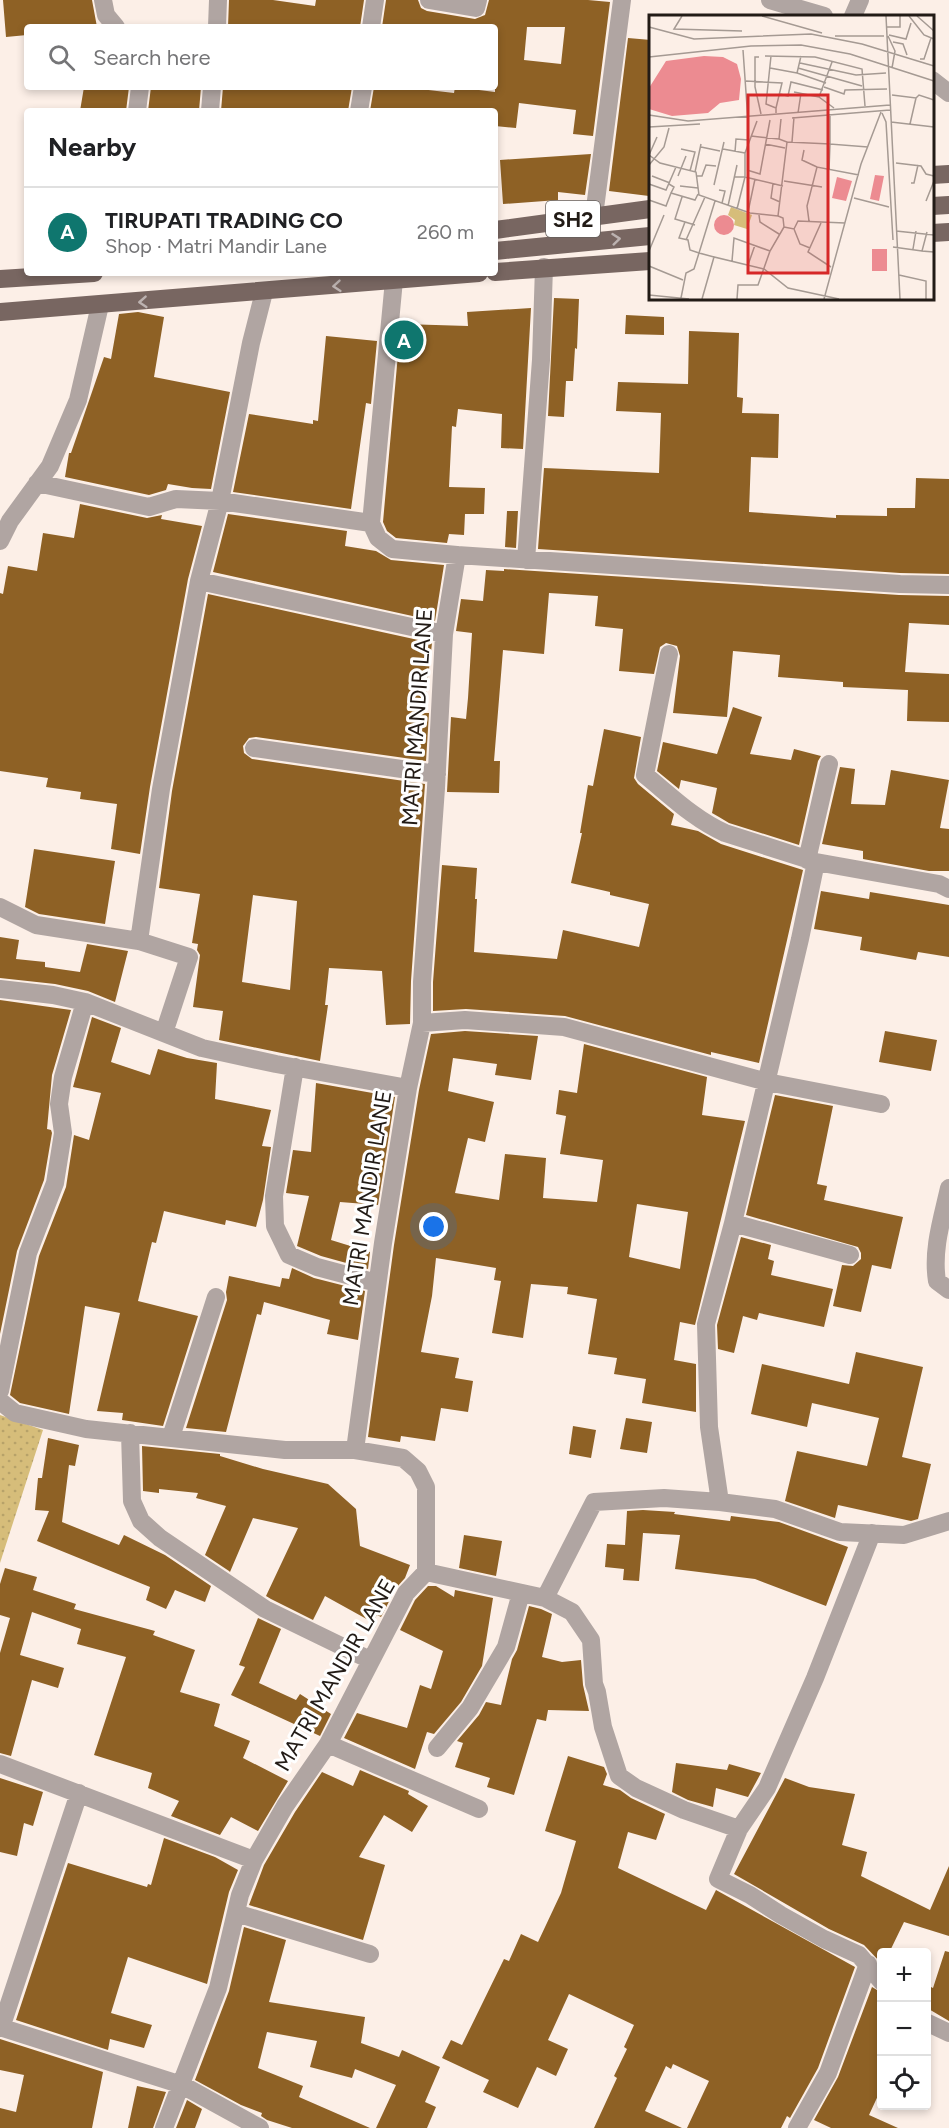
<!DOCTYPE html>
<meta charset="utf-8">
<style>
:root{--surface:#fff;--page:#f6f6f6;--text:#202124;--muted:#757577;--line:#e0e0e0;--accent:#0f766e}
body{margin:0;font-family:Figtree,sans-serif;background:var(--page);color:var(--text)}
.controls{position:absolute;right:18px;bottom:18px;display:grid;overflow:hidden;border-radius:6px;box-shadow:0 3px 9px #0003}
.controls button{width:54px;height:54px;display:grid;place-items:center;padding:0;border:0;border-bottom:2px solid var(--line);background:var(--surface);color:var(--text);font:30px sans-serif}
.you{position:absolute;left:434px;top:1227px;width:21px;height:21px;margin:-15px;border:4px solid #fff;border-radius:50%;background:#1a73e8;box-shadow:0 0 0 9px #1a73e833}
.badge{display:grid;place-items:center;width:39px;height:39px;border-radius:50%;background:var(--accent);color:#fff;font-size:20px;font-weight:700}
.pin{position:absolute;translate:-50% -50%;border:3px solid #fff;box-shadow:0 2px 6px #0006}
.list{margin:0;padding:0;list-style:none}
h2{display:flex;justify-content:space-between;align-items:center;height:78px;margin:0;padding:0 24px;font-size:26px}
h2 small{font-size:20px;font-weight:400;color:var(--muted)}
.list li{display:grid;grid-template-columns:39px 1fr auto;gap:18px;align-items:center;box-sizing:border-box;height:90px;padding:0 24px;border-top:2px solid var(--line)}
.list b{display:block;font-size:22px;white-space:nowrap}
.list p{margin:0;font-size:20px;white-space:nowrap;color:var(--muted)}
.list em{font-size:20px;font-style:normal;color:var(--muted)}
.icon{flex:none;width:33px;height:33px;fill:none;stroke:currentColor;stroke-width:2;stroke-linecap:round;stroke-linejoin:round}
.map{position:relative;flex:none;width:949px;height:2128px;overflow:hidden}
.search{position:absolute;background:var(--surface);box-shadow:0 3px 9px #0003;left:24px;top:24px;width:474px;height:66px;display:flex;align-items:center;gap:15px;box-sizing:border-box;padding:0 21px;border-radius:6px;color:var(--muted);font-size:22px}
.panel{position:absolute;background:var(--surface);box-shadow:0 3px 9px #0003;left:24px;top:108px;width:474px;height:168px;border-radius:6px}
.map>svg:first-child{display:block}
.park{fill:url(#park-dots)}
.building{fill:#8e6125;fill-rule:evenodd}
.lines{fill:none;stroke-linecap:round;stroke-linejoin:round}
.minor{stroke:#b0a5a2;stroke-width:18}
.major{stroke:#786661;stroke-width:18}
.oneway{stroke:#bcb2b0}
.labels{text-anchor:middle;dominant-baseline:central;stroke-width:6;stroke-linejoin:round;paint-order:stroke}
.shield{fill:#fff;stroke:#645f5c;stroke-width:1.5}
.shield-label{font-size:21px;font-weight:bold;fill:#221b16}
.street-label{font-size:22px;fill:#221b16;stroke:#fff}
.inset-road{fill:none;stroke:#a59a93;stroke-width:1.5}
.view{fill:#d62828;fill-opacity:0.15;stroke:#d62828;stroke-width:3}
.inset-edge{fill:none;stroke:#221b16;stroke-width:3}
</style>
<div class="map">
<svg width="949" height="2128" viewBox="0 0 949 2128">
<defs>
<pattern id="park-dots" width="8" height="8" patternUnits="userSpaceOnUse" patternTransform="scale(1.5)"><rect width="8" height="8" fill="#d6bd7a"/><path d="M2 2h.1M6 6h.1" fill="none" stroke="#b7a269" stroke-width="1.8" stroke-linecap="round"/></pattern>
</defs>
<rect width="100%" height="100%" fill="#fcefe7"/>
<path class="park" d="M0,1415L43,1430L0,1563Z"/>
<path class="building" d="M3,0H92L97,27H27V35L6,37Z
M229,0H273L315,6L316,0H364L360,27H228Z
M386,0H418L421,8L427,11L475,19L485,15L489,0H588L610,2L593,136L573,134L576,110L519,103L516,128L495,126V111H370L374,87H403L454,93L455,87L495,92V27H382ZM527,27H565L561,64L524,60Z
M628,38L651,40V180L649,196L609,191Z
M84,87H129L126,111H80Z
M151,87H201L199,111H148Z
M223,87H352L348,111H221Z
M591,154L585,195L558,192V200L503,204L500,160Z
M554,298L579,299L577,349L575,348L573,381H566L564,417L548,416Z
M531,308L523,449L501,448L502,414L458,409L456,427L452,426L449,487L485,488L484,514H465L464,535L449,534L447,543L396,538L387,531L383,522L399,343H403V324L468,326L467,312Z
M138,312L164,317L154,377L230,392L211,489L192,488L168,484L166,490L149,495L65,477L69,453H71L104,357L111,359L119,314Z
M626,315L664,317V335L625,334Z
M689,331L739,333L737,397L743,398L742,413L779,414L778,458L751,457L749,512L836,518V515L887,516V508H915L916,478L949,479V574L900,573L538,549L544,468L659,473L661,413L616,411L618,382L688,384Z
M326,336L377,341L371,404L366,403L351,509L233,492L249,414L313,424V420L318,421Z
M80,504L147,518L162,515L161,519L202,526L188,579L150,787L140,854L111,849L117,804L80,799L81,792L46,787L48,778L0,771V593L3,594L8,566L37,571L43,533L74,538Z
M507,511H518L516,548L505,547Z
M228,514L347,531L345,546L376,551L391,560L444,565L435,621L213,572Z
M504,569L899,595L949,596V625L909,623L905,672L949,674V722L907,721L908,690L843,687V682L778,677L780,655L733,651L727,717L673,713L680,656L677,646L666,643L660,647L654,674L619,671L623,629L595,626L598,596L549,593L544,654L503,650L494,761H500L499,793L447,792L451,717L466,719L468,698L472,633L456,631L461,599L483,601L486,570L504,571Z
M208,594L432,643L424,713H429L426,761L256,737L249,738L243,746L244,753L252,759L425,784L411,981L410,1024L386,1025L382,971L329,968L325,1005H328L320,1061L219,1040L223,1011L193,1007L200,955L197,950L198,944L192,943L200,894L159,888L172,791ZM253,895L297,901L290,990L242,982Z
M733,707L762,717L750,754L791,760L794,749L821,756L818,761L799,845L729,823L719,817L712,813L717,788L681,780L679,789L657,771L663,742L717,754Z
M604,729L641,737L634,778L638,784L674,814L671,825L698,831L721,844L803,870L759,1063L711,1052V1055L565,1016L466,1009L433,1011V982L442,865L477,868L475,899H477L474,952L557,959L563,930L639,947L649,904L610,895V892L571,883L582,833H580L588,785L593,786Z
M840,767L855,769L851,804L885,805L891,770L949,780L940,828L949,829V871H929L863,859V851L822,844Z
M34,849L115,861L105,924L39,914L25,907Z
M821,891L869,899L870,892L949,905V957L918,952L916,960L860,950L862,937L814,929Z
M0,937L19,940L16,959L45,962V967L80,972L87,944L128,951L115,1002L88,991L55,984L0,978Z
M0,1000L71,1010L52,1075L47,1129L51,1130L52,1133L44,1180L17,1251L0,1334Z
M92,1017L121,1028L111,1062L150,1075L158,1049L187,1058L217,1063L215,1099L271,1110L262,1146L271,1147L263,1200L256,1227L226,1220L225,1225L164,1211L156,1243L152,1242L138,1301L198,1316L163,1426L122,1420L123,1413L97,1411L120,1313L85,1306L69,1414L20,1403L10,1395L39,1256L66,1187L74,1135L89,1140L101,1093L73,1087Z
M465,1031L538,1036L531,1080L495,1075L497,1064L453,1058L448,1091L494,1102L485,1142L468,1138L455,1193L499,1200L505,1154L546,1158L543,1198L597,1202L603,1160L560,1154L566,1116L556,1114L559,1090L577,1093L584,1044L707,1077L702,1115L745,1121L695,1325L680,1322L674,1360L696,1364V1412L642,1403L646,1379L614,1374L617,1358L588,1354L597,1299L567,1294L568,1287L531,1284L523,1338L492,1333L501,1281L494,1280L496,1268L436,1258L432,1296L421,1352L459,1358L455,1378L473,1381L468,1412L441,1408L435,1441L401,1436L400,1442L368,1437L394,1245L419,1090L431,1034ZM637,1204L688,1212L680,1269L629,1257Z
M885,1031L937,1040L931,1071L879,1062Z
M316,1083L395,1097L378,1205L340,1202L331,1240L370,1252L368,1269L321,1256L297,1246L309,1196L286,1193L293,1150L311,1152Z
M775,1095L833,1106L817,1184L827,1186L824,1200L903,1217L891,1269L872,1265L861,1312L833,1306L842,1265L853,1266L861,1259V1253L858,1247L746,1215Z
M741,1237L771,1245L768,1259L774,1261L771,1275L833,1289L824,1327L759,1313L757,1320L743,1316L734,1353L718,1349L717,1325Z
M292,1268L314,1278L365,1291L358,1340L327,1334L330,1320L264,1302L261,1315L257,1314L226,1432L186,1428L227,1300L226,1292L229,1276L280,1287L282,1278L289,1279Z
M856,1352L923,1367L902,1457L931,1464L918,1519L911,1521L838,1505L835,1518L785,1501L797,1451L867,1466L879,1418L812,1403L807,1427L751,1414L762,1364L849,1384Z
M626,1418L652,1422L647,1453L620,1449Z
M573,1426L596,1430L591,1458L569,1454Z
M48,1438L79,1445L75,1466L69,1465L62,1522L119,1545L124,1535L165,1555L211,1586L205,1602L175,1590L166,1609L146,1600L150,1587L37,1541L49,1511L35,1510L38,1478H42Z
M142,1446L220,1454V1456L263,1469L328,1484L356,1509L360,1546L410,1565L405,1578L396,1588L381,1617L377,1615L372,1622L325,1596L313,1620L271,1599L266,1596L298,1528L253,1518L230,1572L229,1571L205,1555L226,1506L196,1498L198,1493L159,1489V1493L143,1491Z
M643,1510L675,1512L674,1514L730,1521L731,1516L779,1522L848,1547L826,1606L755,1579L675,1569L680,1535L643,1533L639,1581L623,1580L624,1569L605,1567L607,1544L625,1545L627,1511Z
M464,1535L502,1541L496,1576L459,1568Z
M5,1568L37,1577L33,1590L76,1604L74,1609L155,1631L153,1635L195,1650L180,1692L220,1704L214,1726L250,1741L243,1758L288,1781L258,1831L231,1817L220,1835L171,1816L179,1801L148,1788L152,1773L94,1755L126,1657L77,1644L81,1629L32,1612L20,1655L64,1668L58,1688L32,1680L11,1756L0,1753V1653L10,1618L0,1615V1584Z
M428,1586H436L454,1597L455,1590L493,1598L482,1666L461,1702L434,1734L427,1732L415,1769L344,1738L357,1713L407,1728L420,1685L431,1689L443,1651L400,1630L415,1600Z
M529,1606L541,1609L552,1614L542,1657L562,1662L581,1660L583,1685L589,1711L548,1710L546,1721L537,1719L514,1795L487,1787L490,1778L455,1767L463,1743L457,1741L479,1715L486,1702L501,1705L512,1659L517,1650Z
M258,1618L281,1629L259,1683L296,1700L300,1694L331,1714L320,1736L231,1695L245,1667L239,1665Z
M568,1756L604,1767L607,1774L603,1785L620,1790L631,1798L665,1814L656,1840L628,1832L618,1868L706,1910L716,1890L855,1967L818,2068L790,2118L787,2116L781,2128H687L709,2081L673,2064L671,2069L666,2066L645,2111L682,2128H594L617,2078L614,2076L627,2049L624,2047L634,2025L569,1994L548,2040L568,2049L556,2076L537,2067L518,2108L483,2092L489,2080L442,2058L451,2040L462,2045L504,1959L509,1961L521,1934L538,1942L561,1893L576,1841L545,1831Z
M676,1763L727,1770L729,1764L761,1773L748,1797L716,1788L713,1807L688,1800L672,1792Z
M360,1770L409,1791L408,1794L428,1806L412,1832L384,1815L359,1857L385,1865L363,1940L249,1905L264,1865L295,1812L322,1772L353,1786Z
M0,1778L43,1792L33,1826L24,1823L17,1856L0,1852Z
M785,1778L809,1787L855,1794L842,1845L867,1852L861,1876L930,1910L949,1866V1936L904,1922L889,1953H882V1964L864,1945L829,1929L734,1874Z
M164,1838L215,1857L238,1870L229,1892L207,1984L128,1957L111,2013L152,2025L144,2048L110,2039L108,2050L16,2020L68,1863L147,1887L148,1884L151,1885Z
M244,1927L286,1940L269,2002L365,2017L361,2043L399,2057L402,2050L440,2067L425,2102L436,2107L427,2128H376L396,2085L355,2069L352,2078L310,2067L317,2041L267,2032L258,2068L303,2086L299,2097L370,2128H292L267,2120L261,2116L262,2113L241,2105L195,2080L229,1991Z
M945,1951L949,1952V2021L927,2008V1985L933,1988Z
M872,1987L882,1993V2087L869,2115L898,2128H831L814,2120L838,2077Z
M0,2039L103,2072L92,2128H0V2108L16,2112L24,2075L0,2070Z
M137,2086L166,2092L153,2128H128Z
M187,2100L202,2109L195,2128H176Z"/>
<g class="lines">
<path class="minor" d="M103,0L106,15L116,27
M429,0L476,8L478,0
M770,0L824,16
M853,16L860,0
M217,27L218,0
M371,27L375,0
M932,80L949,93
M137,111L140,87
M210,111L212,87
M359,111L363,87
M594,216L622,0
M37,483L149,507L176,499L220,501L371,523
M0,541L10,521L50,466L78,400L100,305
M457,555L900,584L949,585
M526,560L541,360L544,267
M199,581L444,634
M669,654L645,775C671,796 694,819 725,833L816,862
M254,748L437,774
M807,860L829,764
M0,907L36,925L139,941L161,789L199,581L220,501L251,343L264,292
M139,941L189,957L164,1033
M0,989L53,995L85,1002L202,1048L276,1064L408,1088
M422,1023L465,1020L564,1027L767,1082L881,1104
M295,1067L274,1196L275,1226L289,1255L317,1267L377,1283
M949,1188C942,1219 932,1250 937,1281L949,1290
M733,1223L850,1255
M0,1391L28,1253L55,1183L63,1133L59,1104L63,1077L85,1002
M0,1401L15,1413L86,1429L285,1450H355
M130,1433L132,1501L141,1521L160,1538L265,1609L370,1660
M171,1437L216,1297
M720,1502L709,1427L706,1324L733,1223L800,939L816,862L939,884L949,889
M872,1533L815,1678L767,1788L739,1829L718,1879L750,1895L781,1915L824,1939L859,1955L882,1982
M426,1572L545,1598L594,1502L664,1498L720,1502L775,1509L840,1532L904,1535L949,1521
M545,1598L572,1612L591,1640L594,1684L597,1692L603,1727L619,1776L636,1788L684,1810L739,1829
M328,1744L479,1809
M437,1748L470,1708L506,1647L521,1593
M0,1764L254,1860
M236,1913L370,1954
M926,2022L949,2033
M0,2027L182,2085L260,2128
M1,2028L79,1793
M164,2128L218,1988L240,1895L254,1860L285,1806L328,1744L406,1593L426,1572V1487L418,1471L403,1458L355,1450L383,1243L408,1088L422,1023V982L436,788L444,634L457,555L392,549L378,538L371,523L394,280
M797,2128L828,2073L868,1964"/>
<path class="major" d="M932,175L949,174
M932,206L949,205
M495,230L650,209
M932,233L949,232
M495,251L650,236
M495,272L650,261
M0,279L94,273
M0,312L479,273"/>
</g>
<defs><path id="oneway-chevron" d="M-2-3.5L2.5 0L-2 3.5" fill="none" stroke-width="1.6" stroke-linecap="round" stroke-linejoin="round" transform="scale(1.5)"/></defs>
<g class="oneway">
<use href="#oneway-chevron" transform="translate(616 239) rotate(-6)"/>
<use href="#oneway-chevron" transform="translate(337 286) rotate(175)"/>
<use href="#oneway-chevron" transform="translate(143 302) rotate(176)"/>
</g>
<g class="labels">
<rect class="shield" x="546" y="201" width="54" height="36" rx="4.5"/>
<g class="shield-label">
<text x="573" y="219">SH2</text>
</g>
<g class="street-label">
<text transform="translate(417 717) rotate(-86)">MATRI MANDIR LANE</text>
<text transform="translate(367 1198) rotate(-81)">MATRI MANDIR LANE</text>
<text transform="translate(335 1675) rotate(-60)">MATRI MANDIR LANE</text>
</g>
</g>
<g transform="translate(649 15)">
<rect width="285" height="285" fill="#fcefe7"/>
<path d="M82,192L103,200L98,214L85,210L86,205L79,200Z" fill="#d6bd7a"/>
<path d="M55,41L74,42L88,49L92,64L90,85L71,88L59,98L23,101L0,94V73L17,46ZM226,160L235,161L230,186L221,184ZM188,162L203,166L197,186L183,183ZM65 210a10 10 0 1 1 20 0a10 10 0 1 1-20 0ZM223,234H238V256H223Z" fill="#ec8b91"/>
<path class="inset-road" d="M33,1L25,14L93,16M113,1L173,18M237,1L251,284M260,1L275,20L285,24M268,1L285,16M0,12L45,24L162,19L213,29L285,51M237,12H251V1M240,20L257,24L262,8M186,21H235M239,21L246,36L243,53M244,27L254,29L258,40M94,35L99,106M116,41L166,42L213,54L216,91M122,41L117,89L127,93V98M152,41L148,58L177,68M0,42L102,31L152,30L201,39L285,66M110,42H106V72L112,99M271,44H275L282,23M183,47L170,82L185,93M151,48L207,60L237,58M121,53L148,58M149,53L213,71M97,66L133,68L127,93M175,72L195,79L196,75L238,74M145,77L170,82M131,79L139,81L142,67L174,75M243,80L267,83L270,80L285,85M149,98L152,78M233,98L237,107L244,225M0,100L39,106L241,90M143,103L241,95M242,107L285,112M261,109L267,83M0,112L51,109M102,121L130,124M138,127L181,129V99M143,127L145,102M116,129L136,133M52,132L71,136M32,134L46,137L41,156M74,134L96,138M155,135L153,145L168,152M86,137L87,124L100,125M0,140L11,148L47,157L50,180L101,198L129,201M0,140L8,122M247,148L272,151L277,159L285,161M0,150L15,132L20,113M98,155L111,159L121,105M180,155L181,129L219,132M46,157L52,129M3,161L21,168M29,161L37,141M48,161H53L57,150L67,151M85,162H96V138L108,106M135,166L173,172M262,168H265L269,150M0,169L17,175L27,152M20,169L25,172L22,178L46,185L49,179M124,169L122,183L131,187M65,170L75,127M31,171L49,173M70,175L76,176L73,188M33,182L26,204L36,207M205,183L240,192M0,185L17,191L22,178M277,186L285,166M79,191L88,150M88,194L96,162L134,171M99,197L106,164M110,200L111,207L130,219M160,206L158,191L168,152L210,160M172,208L159,237L182,252M46,210L36,207L30,223L39,225L41,235L50,238L66,186M135,212L145,214L149,206L196,208M145,214L151,229L161,233M247,216L285,220M278,217L273,236L285,237M37,225L56,182M244,232L273,236M264,234L267,216M0,236L15,200M83,246L85,223L121,236M99,250L106,230M0,251L34,265M250,260L277,266V284M0,280L40,284M32,283L37,258L45,254L50,238L65,242M53,284L65,242L115,254L139,273L190,284M88,284L89,270H109L121,236L135,212L134,203L129,201L138,127L130,124L132,104M175,284L212,149L232,97"/>
<path class="view" d="M99,80H179V258H99Z"/>
<rect width="285" height="285" class="inset-edge"/>
</g>
</svg>
<div class="controls">
<button>+</button>
<button>−</button>
<button><svg class="icon" aria-label="locate" viewBox="0 0 24 24"><circle cx="12" cy="12" r="6"/><path d="M12 2v4M12 18v4M2 12h4M18 12h4"/></svg></button>
</div>
<div class="you"></div>
<div class="pin badge" style="left:404px;top:340px">A</div>
<div class="search"><svg class="icon" aria-label="search" viewBox="0 0 24 24"><circle cx="10" cy="10" r="6"/><path d="M15 15l6 6"/></svg>Search here</div>
<section class="panel">
<h2>Nearby<small></small></h2>
<ul class="list">
<li><span class="badge">A</span><div><b>TIRUPATI TRADING CO</b><p>Shop · Matri Mandir Lane</p></div><em>260 m</em></li>
</ul>
</section>
</div>
